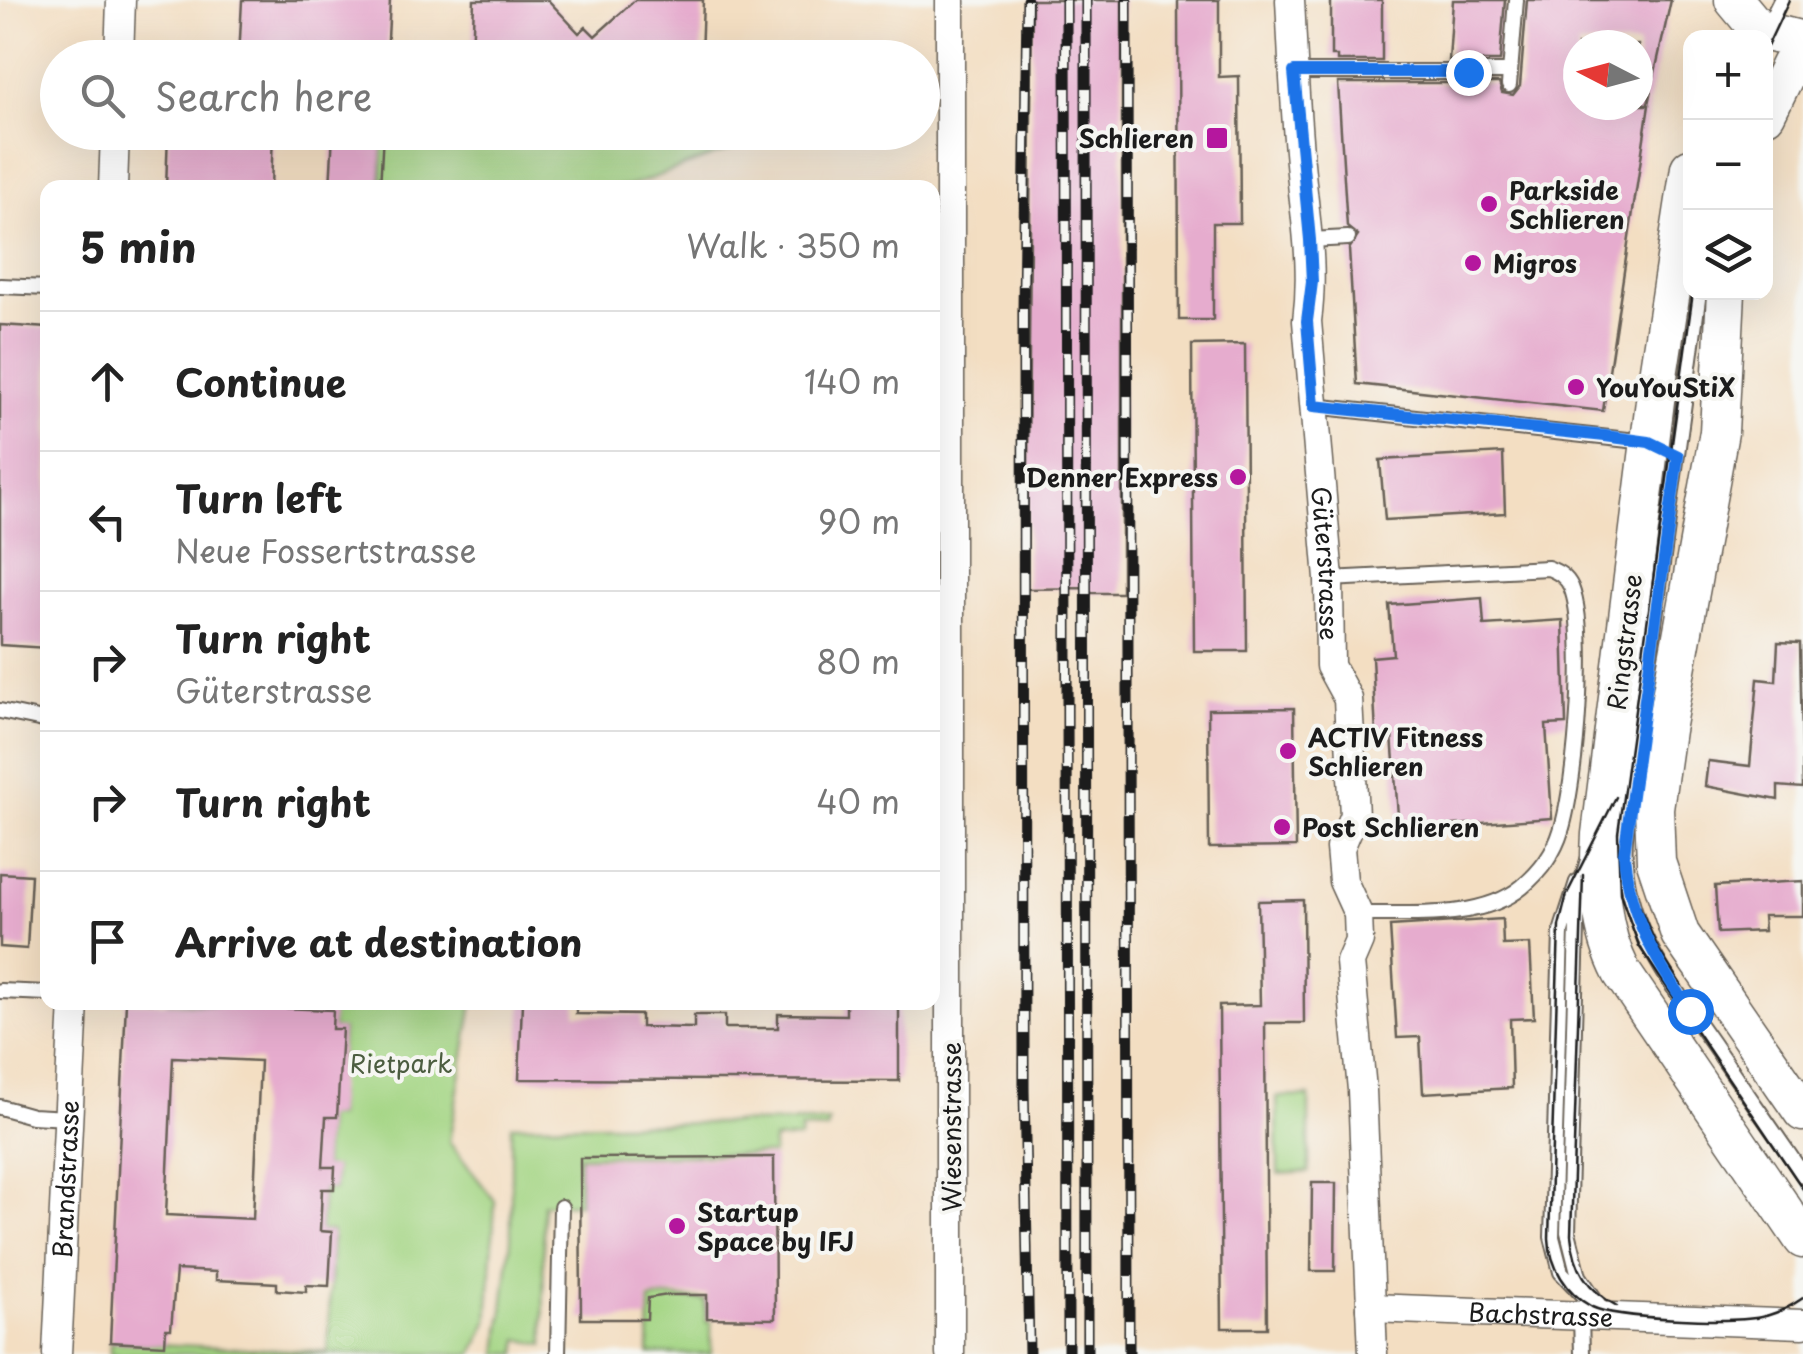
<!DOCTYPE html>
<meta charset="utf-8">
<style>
:root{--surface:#fff;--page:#f2f2f2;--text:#222;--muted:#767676;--line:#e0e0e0}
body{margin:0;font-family:"Playpen Sans",sans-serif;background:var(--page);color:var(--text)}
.controls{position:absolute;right:30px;top:30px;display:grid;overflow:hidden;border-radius:20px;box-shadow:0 10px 40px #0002}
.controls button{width:90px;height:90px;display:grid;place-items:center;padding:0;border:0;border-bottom:2px solid var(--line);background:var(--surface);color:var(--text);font:50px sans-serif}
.compass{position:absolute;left:1563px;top:30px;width:90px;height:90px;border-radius:50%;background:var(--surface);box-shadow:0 10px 40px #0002;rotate:276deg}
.stop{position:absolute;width:30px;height:30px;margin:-22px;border:8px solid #1a73e8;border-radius:50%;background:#fff}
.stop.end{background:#1a73e8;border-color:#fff;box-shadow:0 2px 10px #0008}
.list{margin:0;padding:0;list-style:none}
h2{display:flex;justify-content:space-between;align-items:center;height:130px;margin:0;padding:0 40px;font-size:42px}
h2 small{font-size:32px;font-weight:400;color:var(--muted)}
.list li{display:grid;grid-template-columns:65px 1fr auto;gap:30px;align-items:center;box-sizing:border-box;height:140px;padding:0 40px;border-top:2px solid var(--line)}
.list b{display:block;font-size:38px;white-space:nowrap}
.list p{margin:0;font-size:32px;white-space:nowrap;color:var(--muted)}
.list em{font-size:32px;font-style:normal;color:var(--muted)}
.icon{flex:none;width:55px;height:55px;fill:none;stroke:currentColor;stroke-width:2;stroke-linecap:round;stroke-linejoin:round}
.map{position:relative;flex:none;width:1803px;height:1354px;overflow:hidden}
.search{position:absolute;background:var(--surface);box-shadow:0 10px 40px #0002;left:40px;top:40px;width:900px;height:110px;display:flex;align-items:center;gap:25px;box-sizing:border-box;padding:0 35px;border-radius:55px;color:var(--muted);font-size:38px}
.panel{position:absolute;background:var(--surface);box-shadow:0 10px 40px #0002;left:40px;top:180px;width:900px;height:830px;border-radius:20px}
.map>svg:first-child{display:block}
.green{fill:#a4d584;stroke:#607850;stroke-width:2.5}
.building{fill:#e6acce;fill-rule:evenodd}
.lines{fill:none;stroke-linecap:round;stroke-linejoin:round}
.service-casing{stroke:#676056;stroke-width:18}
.minor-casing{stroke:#676056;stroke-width:31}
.secondary-casing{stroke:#676056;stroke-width:41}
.service{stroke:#fff;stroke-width:14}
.minor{stroke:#fff;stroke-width:28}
.secondary{stroke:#fff;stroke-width:38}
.tram{stroke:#1c1c1c;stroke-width:2.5}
.rail-casing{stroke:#1c1c1c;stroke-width:11}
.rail{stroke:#f6f6f2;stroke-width:8;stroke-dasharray:22;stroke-linecap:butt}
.route{stroke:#1a73e8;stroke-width:12}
.poi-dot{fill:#b5179e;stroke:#f6f6f2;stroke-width:4}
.labels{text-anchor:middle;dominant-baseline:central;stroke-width:8;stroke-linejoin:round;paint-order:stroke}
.poi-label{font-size:25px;font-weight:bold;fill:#1c1c1c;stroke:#f6f6f2;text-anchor:start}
.street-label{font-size:25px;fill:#1c1c1c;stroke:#f6f6f2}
.park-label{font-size:25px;fill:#4c5d40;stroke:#f6f6f2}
</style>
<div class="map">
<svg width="1803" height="1354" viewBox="0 0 1803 1354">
<rect width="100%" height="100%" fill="#f6f6f2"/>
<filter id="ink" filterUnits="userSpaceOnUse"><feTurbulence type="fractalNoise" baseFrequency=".01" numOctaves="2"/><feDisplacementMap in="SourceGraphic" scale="20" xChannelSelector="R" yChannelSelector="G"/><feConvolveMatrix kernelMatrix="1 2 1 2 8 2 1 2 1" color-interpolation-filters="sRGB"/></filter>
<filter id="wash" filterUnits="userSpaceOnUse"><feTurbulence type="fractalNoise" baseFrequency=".0048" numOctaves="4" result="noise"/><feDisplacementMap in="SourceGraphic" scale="40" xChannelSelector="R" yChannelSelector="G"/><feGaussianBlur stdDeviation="2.25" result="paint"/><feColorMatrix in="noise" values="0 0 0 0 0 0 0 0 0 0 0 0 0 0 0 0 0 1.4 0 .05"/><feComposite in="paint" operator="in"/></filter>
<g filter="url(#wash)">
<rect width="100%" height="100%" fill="#f3dec2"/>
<path class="green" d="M735,133L740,146L628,187H381L383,133Z
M167,1003H473L449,1142L495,1201L488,1322L473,1354H110V1342L328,1352L332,1232L320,1231L323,1189H334L335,1168L323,1167L326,1117H337L338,1096L329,1059H340L342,1030L332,1029V1010Z
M1309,1096V1172L1278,1174L1277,1097Z
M829,1122L827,1130L801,1129L800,1138L773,1140V1154L579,1156V1203L543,1204L544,1345L519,1339L517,1354H498L511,1239V1125Z
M667,1297L705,1300L706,1322H711V1354H649L650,1300Z"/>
<g id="blocks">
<path class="building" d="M242,0H390L387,58H239Z
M474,0H548L579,33L586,27L595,36L635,0H703L701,58H472Z
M1032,0H1122V593H1090V588L1027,589Z
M1178,0H1219V77L1239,76L1240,223H1213V320H1179Z
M1331,0H1382V61H1337V56H1331Z
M1453,0H1505L1500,61H1449Z
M1527,0H1671L1648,104L1638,103V45H1578V105H1649L1603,411L1357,384L1349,249L1358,236L1347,227L1338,83H1499L1502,93L1513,95L1520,86Z
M168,132H273L271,188H166Z
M333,132H383L380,188H330Z
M0,325L48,328L47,648L0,645Z
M1245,344L1247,651H1194L1192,345Z
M1503,453L1505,513L1385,520L1380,460Z
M1482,598L1484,625L1563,620L1566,724L1546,725L1552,818L1399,829L1392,735H1376L1372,657L1393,655L1389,605Z
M1778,642L1800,643L1803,788L1778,786V800L1705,786L1708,761L1750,766L1758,679L1776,681Z
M1294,708L1296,847L1209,848L1208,709Z
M0,873L31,875L27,949L0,947Z
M1803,881V916H1763L1764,931L1718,933L1715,886Z
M1303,900L1304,1023H1265L1267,1328H1222L1219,1006L1260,1005L1258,901Z
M1502,919L1503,945L1530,944L1534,1018L1510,1019L1512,1088L1423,1093L1420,1037L1397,1038L1390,926Z
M126,1002L333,1010L332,1029H342L337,1117H326L323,1167H335L334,1189H322L320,1231L332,1232L329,1286L306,1285V1292L277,1290V1283L216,1280V1272L176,1270L171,1329H166L165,1345L110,1342ZM173,1057L260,1061L253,1219L166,1215Z
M522,1002H576V1014L641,1015V1027L694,1028V1015H725V1028H778V1014L846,1015V1002H899V1081L519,1079Z
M774,1157L775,1319L707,1318V1295H668L648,1298L647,1319H581L580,1158Z
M1312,1183H1336L1335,1271H1311Z"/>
</g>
</g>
<g filter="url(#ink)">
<use href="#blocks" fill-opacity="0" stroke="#676056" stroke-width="2.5"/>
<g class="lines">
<g class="service-casing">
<path id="service" d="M1767,28L1781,0
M1294,72H1510
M1509,85L1516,0
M1310,240L1348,238
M0,286L48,288
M1699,292L1625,837C1619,921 1670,982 1715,1047C1744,1090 1774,1132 1803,1175
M1314,406L1647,442
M1329,579L1548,568C1558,572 1566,576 1571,587C1589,631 1576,784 1561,831C1554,854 1540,872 1522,887C1481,921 1408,913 1358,914
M0,711L48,721
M1589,857L1578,892L1568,1232L1579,1276L1607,1317
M1577,882L1561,932L1552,1237L1561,1272L1591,1304
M0,991L48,993
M0,1107L32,1116L68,1118
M1581,1316L1582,1354
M558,1354L561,1207"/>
</g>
<g class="minor-casing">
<g id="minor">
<path d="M950,0V1354"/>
<path id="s1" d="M1290,0C1293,57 1295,116 1301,173C1306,224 1314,269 1307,321L1329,579L1330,666L1348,699L1354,815L1340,848L1343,881L1358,914L1359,941L1350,962L1362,1090L1373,1354"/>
<path d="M119,58L121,0"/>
<path d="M113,188L115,132"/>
<path id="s2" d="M1371,1308L1803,1324"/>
<path id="s3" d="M57,1354L74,1002"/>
</g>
</g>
<g class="secondary-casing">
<path id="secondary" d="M1734,0L1759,30L1803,41
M1766,114L1790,65L1803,52
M1690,168L1659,369L1601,834C1598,883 1599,928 1622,973L1803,1239
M1726,292L1719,432L1665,730L1654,808L1656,862L1680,934L1803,1112"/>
</g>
<use href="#service" class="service"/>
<use href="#minor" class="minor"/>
<use href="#secondary" class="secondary"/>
<path class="tram" d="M1766,49L1789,0
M1693,292L1618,833L1620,893L1639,946L1803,1189
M1616,797L1567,894L1559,926L1549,1238C1550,1266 1566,1293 1592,1307C1617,1319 1732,1323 1761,1317C1777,1314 1790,1307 1803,1298
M1583,875L1571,1235C1574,1268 1587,1290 1617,1306
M1639,906L1658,949L1681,985"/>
<g class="rail-casing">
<path id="rail" d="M1027,0L1023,311L1024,1088L1029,1354
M1066,0L1068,1354
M1086,0L1087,1354
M1127,0L1129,1354"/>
</g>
<use href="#rail" class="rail"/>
</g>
</g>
<g class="lines" filter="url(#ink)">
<path class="route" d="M1468,72H1294L1310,240L1312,282L1307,321L1314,406L1605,436L1649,442L1678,456L1624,854C1629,916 1655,960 1690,1011"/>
</g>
<g class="poi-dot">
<rect x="1205" y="126" width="24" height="24" rx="5"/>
<circle cx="1489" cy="204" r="10"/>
<circle cx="1473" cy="263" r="10"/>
<circle cx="1576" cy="387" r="10"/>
<circle cx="1238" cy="477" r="10"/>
<circle cx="1288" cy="751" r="10"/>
<circle cx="1282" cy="827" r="10"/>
<circle cx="677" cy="1226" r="10"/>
</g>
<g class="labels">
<g class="poi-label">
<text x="1194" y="138" text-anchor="end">Schlieren</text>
<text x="1509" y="190">Parkside<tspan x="1509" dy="29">Schlieren</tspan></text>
<text x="1493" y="263">Migros</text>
<text x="1596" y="387">YouYouStiX</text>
<text x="1218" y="477" text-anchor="end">Denner Express</text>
<text x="1308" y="737">ACTIV Fitness<tspan x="1308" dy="29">Schlieren</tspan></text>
<text x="1302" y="827">Post Schlieren</text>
<text x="697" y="1212">Startup<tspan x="697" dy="29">Space by IFJ</tspan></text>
</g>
<g class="street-label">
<text stroke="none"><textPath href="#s1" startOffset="565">Güterstrasse</textPath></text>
<text transform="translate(1624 642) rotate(-83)">Ringstrasse</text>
<text transform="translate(951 1127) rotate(-90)">Wiesenstrasse</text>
<text stroke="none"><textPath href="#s3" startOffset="175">Brandstrasse</textPath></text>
<text stroke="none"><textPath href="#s2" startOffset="170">Bachstrasse</textPath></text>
</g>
<g class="park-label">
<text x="401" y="1063">Rietpark</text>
</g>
</g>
</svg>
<div class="controls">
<button>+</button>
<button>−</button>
<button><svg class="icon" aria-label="layers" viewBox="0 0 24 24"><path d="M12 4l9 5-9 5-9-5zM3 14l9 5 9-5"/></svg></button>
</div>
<svg class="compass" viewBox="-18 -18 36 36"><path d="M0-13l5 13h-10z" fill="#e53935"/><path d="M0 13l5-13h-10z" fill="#767676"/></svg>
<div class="stop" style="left:1690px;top:1011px"></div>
<div class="stop end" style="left:1468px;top:72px"></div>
<div class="search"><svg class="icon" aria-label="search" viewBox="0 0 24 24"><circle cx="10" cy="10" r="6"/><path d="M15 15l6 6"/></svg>Search here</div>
<section class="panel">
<h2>5 min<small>Walk · 350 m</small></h2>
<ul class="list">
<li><svg class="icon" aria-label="ahead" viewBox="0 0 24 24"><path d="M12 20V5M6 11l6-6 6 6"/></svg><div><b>Continue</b></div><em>140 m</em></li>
<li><svg class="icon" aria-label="left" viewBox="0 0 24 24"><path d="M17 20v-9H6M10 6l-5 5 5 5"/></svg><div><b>Turn left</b><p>Neue Fossertstrasse</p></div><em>90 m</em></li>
<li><svg class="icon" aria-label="right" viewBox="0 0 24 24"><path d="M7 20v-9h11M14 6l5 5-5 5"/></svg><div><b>Turn right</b><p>Güterstrasse</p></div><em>80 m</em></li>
<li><svg class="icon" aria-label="right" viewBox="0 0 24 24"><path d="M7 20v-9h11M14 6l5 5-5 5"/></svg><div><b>Turn right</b></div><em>40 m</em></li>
<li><svg class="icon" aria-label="arrive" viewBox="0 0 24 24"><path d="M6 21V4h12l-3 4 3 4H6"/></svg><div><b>Arrive at destination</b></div></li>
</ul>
</section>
</div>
